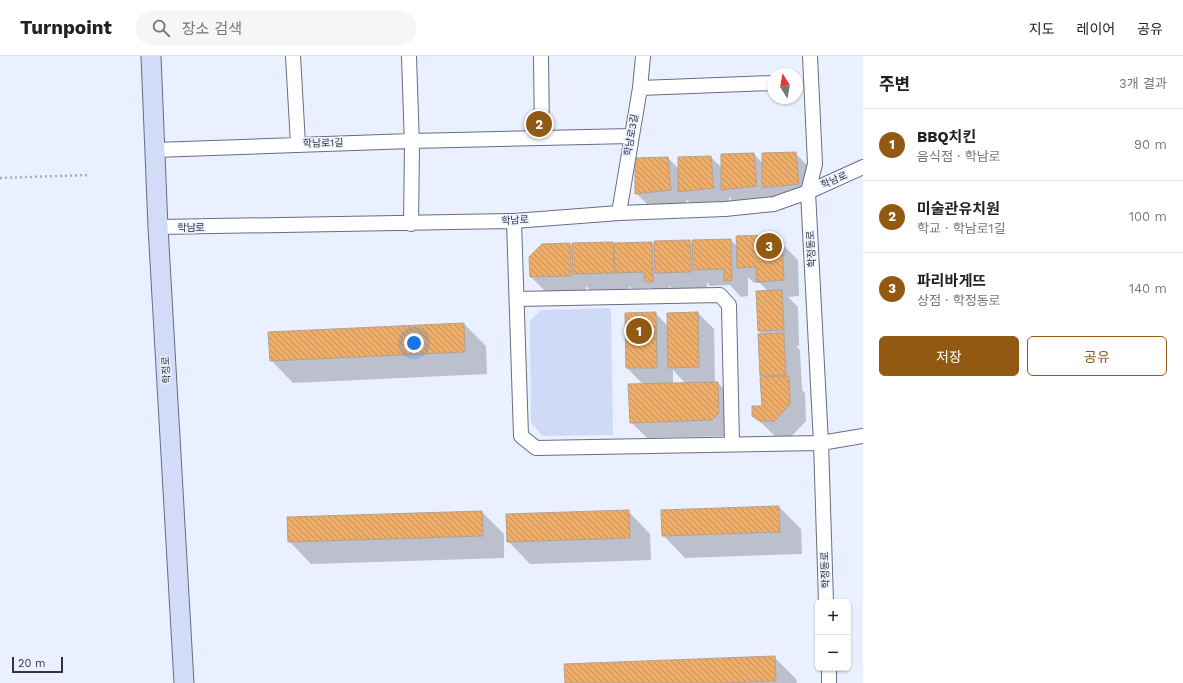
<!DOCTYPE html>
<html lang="ko">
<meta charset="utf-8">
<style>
:root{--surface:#fff;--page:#f6f6f6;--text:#222;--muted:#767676;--line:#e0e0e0;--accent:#915912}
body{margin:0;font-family:"Work Sans","Noto Sans KR",sans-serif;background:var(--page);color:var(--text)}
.controls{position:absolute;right:12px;bottom:12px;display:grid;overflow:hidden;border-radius:6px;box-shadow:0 1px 3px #0004}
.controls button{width:36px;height:36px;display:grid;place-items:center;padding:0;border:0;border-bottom:1px solid var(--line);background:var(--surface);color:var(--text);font:20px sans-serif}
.compass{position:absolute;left:767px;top:12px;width:36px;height:36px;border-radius:50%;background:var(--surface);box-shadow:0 1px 3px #0004;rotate:349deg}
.scale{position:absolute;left:12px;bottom:10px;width:51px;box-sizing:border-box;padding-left:4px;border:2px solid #31353e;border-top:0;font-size:11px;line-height:14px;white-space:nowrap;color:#31353e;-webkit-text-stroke:3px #eaf0ff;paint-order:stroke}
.you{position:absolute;left:414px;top:287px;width:14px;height:14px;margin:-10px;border:3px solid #fff;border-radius:50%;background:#1a73e8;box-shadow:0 0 0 6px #1a73e833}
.badge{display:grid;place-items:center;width:26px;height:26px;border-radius:50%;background:var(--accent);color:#fff;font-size:13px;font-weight:700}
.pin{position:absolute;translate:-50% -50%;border:2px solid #fff;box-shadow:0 1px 4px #0006}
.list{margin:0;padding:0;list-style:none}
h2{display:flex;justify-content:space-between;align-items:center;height:52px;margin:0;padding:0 16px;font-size:17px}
h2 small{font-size:13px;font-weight:400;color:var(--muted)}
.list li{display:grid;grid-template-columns:26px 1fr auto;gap:12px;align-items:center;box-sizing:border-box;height:72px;padding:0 16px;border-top:1px solid var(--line)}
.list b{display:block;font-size:15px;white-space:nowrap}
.list p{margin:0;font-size:13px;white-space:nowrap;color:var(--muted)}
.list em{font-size:13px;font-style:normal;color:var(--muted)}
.actions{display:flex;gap:8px;padding:12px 16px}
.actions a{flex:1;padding:9px 0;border:1px solid var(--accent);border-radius:6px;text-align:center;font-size:14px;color:var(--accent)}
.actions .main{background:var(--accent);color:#fff}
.icon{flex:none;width:22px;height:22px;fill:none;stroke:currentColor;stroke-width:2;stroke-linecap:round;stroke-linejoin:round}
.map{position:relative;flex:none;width:863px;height:627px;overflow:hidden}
header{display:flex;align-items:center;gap:24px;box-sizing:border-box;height:56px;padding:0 20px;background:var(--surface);border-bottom:1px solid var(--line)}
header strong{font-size:19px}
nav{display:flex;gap:22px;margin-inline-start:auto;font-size:14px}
.search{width:280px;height:36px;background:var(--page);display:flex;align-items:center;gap:10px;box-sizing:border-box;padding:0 14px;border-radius:22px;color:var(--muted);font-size:15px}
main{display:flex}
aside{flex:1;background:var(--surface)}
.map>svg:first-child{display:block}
.green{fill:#cedaf7}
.shadow{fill:#0003;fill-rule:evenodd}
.building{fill:url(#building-back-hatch);stroke:#b5a28f}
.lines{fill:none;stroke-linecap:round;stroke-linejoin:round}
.minor-casing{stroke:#666e84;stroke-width:16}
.secondary-casing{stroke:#666e84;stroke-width:21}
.path{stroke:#a7acb9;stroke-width:2.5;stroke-dasharray:2 3;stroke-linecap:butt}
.minor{stroke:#fff;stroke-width:14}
.secondary{stroke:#d2dbf7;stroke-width:19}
.labels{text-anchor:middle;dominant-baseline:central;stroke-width:3;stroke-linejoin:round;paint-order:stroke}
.street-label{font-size:10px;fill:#31353e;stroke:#eaf0ff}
</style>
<header>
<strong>Turnpoint</strong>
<div class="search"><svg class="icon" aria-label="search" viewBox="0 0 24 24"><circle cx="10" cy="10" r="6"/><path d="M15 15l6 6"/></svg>장소 검색</div>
<nav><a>지도</a><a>레이어</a><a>공유</a></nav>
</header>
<main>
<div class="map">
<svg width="863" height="627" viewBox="0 0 863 627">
<defs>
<pattern id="building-back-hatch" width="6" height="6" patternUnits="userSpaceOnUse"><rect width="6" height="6" fill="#efad6a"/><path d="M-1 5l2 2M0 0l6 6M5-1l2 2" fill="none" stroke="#c28e59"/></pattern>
</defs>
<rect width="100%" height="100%" fill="#eaf0ff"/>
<path class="green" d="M611,252L613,379L543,380L531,367L530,265L541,254Z"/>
<path class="shadow" d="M795,97L811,113L814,144L780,148L772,141L773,146L738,150L729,141L730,148L695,152L686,143L687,150L652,153L636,137L668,102L679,113L711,101L722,112L754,98L763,108Z
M731,184L737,190L781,187L798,204L799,240L788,241L798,251L799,290H796L800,294L802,334L805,337L806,365L791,381H776L753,359L763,351V322L761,320L762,279L759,275L768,235L760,227H754L748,221V240L741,241L730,229L710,230L707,226V232L672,233L669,230V242H662L652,232L632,233L629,230V233L590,234L586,230V235L547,237L531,221L570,188L573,192L613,187L615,190L652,187L655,190L690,185L693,189Z
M655,257L668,270L698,257L714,273L715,327H718L734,343L728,380L647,382L631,366L644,329L627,312L626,258ZM673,314L686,328H673Z
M464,268L486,290L487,318L293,327L271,304Z
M779,451L801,473L802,498L685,502L663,479Z
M628,455L650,478L651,504L530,508L508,485Z
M482,456L504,478V502L311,508L289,485Z
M774,601L796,623L797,627H566Z"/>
<path class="building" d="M796,96L799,128L762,132V97Z
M754,97L757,130L721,134V98Z
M711,100L714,132L678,136V101Z
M668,101L671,134L635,138V102Z
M772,179L782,186L784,224L757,226L756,211L737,212L736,180Z
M731,183L732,225H724V213L693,214L692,184Z
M690,184L691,216L655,217L654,185Z
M613,186L614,217L573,218L572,187Z
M652,186L653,226H645L644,216L615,217L614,187Z
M570,187L571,220L530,221L529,201L542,188Z
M782,234L784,274L758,275L756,235Z
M656,256L657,312H626L625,257Z
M698,256L699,311L668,312L667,257Z
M464,267L465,296L270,305L268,276Z
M784,277L786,319L760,320L758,278Z
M789,320L790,348L775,365H759L752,360V350H762L760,321Z
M718,326L719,357L712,364L630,367L628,328Z
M779,450L780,476L662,480L661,454Z
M629,454L630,482L507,486L506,458Z
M482,455L483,480L288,486L287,461Z
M775,600L776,625L721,627H565L564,608Z"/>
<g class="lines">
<g class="minor-casing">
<path id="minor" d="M293,0L298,88
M409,0L412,90L411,168
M541,0L542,81
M810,0L815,108L808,136L821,387L826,546
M640,32L773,27
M155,94L411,85L631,80
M619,157L640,32L643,0
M514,165L521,380L536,392L821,387L863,380
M158,171L514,165L619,157L725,153L774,148L808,136L863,111
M517,243L720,239L729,249L732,388
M829,612V627"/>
</g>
<g class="secondary-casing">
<path id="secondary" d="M151,0L158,171L184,627"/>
</g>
<path class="path" d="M0,122L89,119"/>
<use href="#minor" class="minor"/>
<use href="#secondary" class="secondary"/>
</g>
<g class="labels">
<g class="street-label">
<text transform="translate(631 79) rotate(-80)">학남로3길</text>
<text transform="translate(323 87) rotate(-1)">학남로1길</text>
<text transform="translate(834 124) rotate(-24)">학남로</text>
<text transform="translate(515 164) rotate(-3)">학남로</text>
<text x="191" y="171">학남로</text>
<text transform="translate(811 193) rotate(-93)">학정동로</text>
<text transform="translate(166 314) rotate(-93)">학정로</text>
<text transform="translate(825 514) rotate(-92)">학정동로</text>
</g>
</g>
</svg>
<div class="controls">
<button>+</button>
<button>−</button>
</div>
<svg class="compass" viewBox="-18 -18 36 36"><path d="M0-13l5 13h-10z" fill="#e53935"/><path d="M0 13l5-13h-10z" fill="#767676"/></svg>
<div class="scale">20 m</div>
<div class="you"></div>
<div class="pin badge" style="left:639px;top:275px">1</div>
<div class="pin badge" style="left:539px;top:68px">2</div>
<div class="pin badge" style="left:769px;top:190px">3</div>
</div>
<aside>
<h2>주변<small>3개 결과</small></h2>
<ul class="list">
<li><span class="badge">1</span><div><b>BBQ치킨</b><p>음식점 · 학남로</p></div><em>90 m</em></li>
<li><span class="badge">2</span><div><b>미술관유치원</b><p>학교 · 학남로1길</p></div><em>100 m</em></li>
<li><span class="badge">3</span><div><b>파리바게뜨</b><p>상점 · 학정동로</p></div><em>140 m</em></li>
</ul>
<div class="actions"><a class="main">저장</a><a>공유</a></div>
</aside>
</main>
